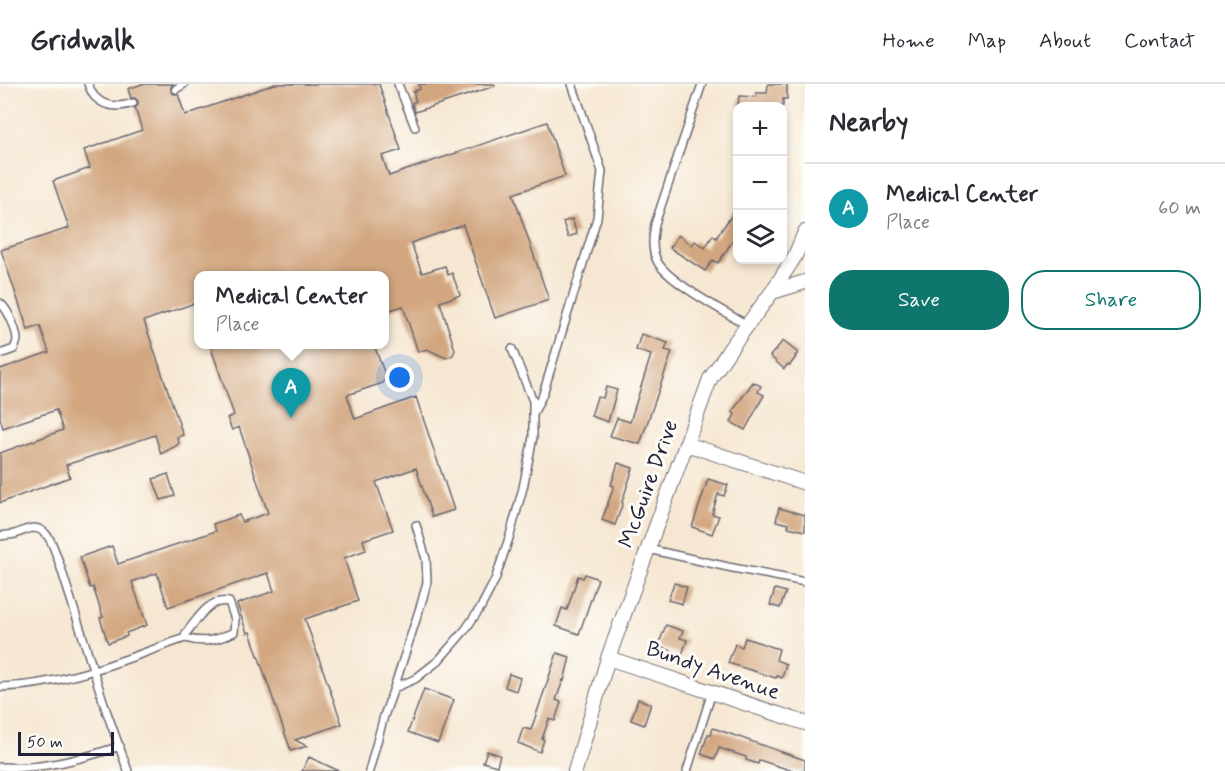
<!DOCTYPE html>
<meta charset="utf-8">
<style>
:root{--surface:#fff;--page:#f7f7f7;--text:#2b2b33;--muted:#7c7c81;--line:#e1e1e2;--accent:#0f766e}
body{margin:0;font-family:Mynerve,sans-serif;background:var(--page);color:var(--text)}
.controls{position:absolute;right:18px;top:18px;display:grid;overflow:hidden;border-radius:12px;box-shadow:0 3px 9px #0003}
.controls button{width:54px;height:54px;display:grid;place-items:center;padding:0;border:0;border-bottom:2px solid var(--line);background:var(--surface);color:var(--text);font:30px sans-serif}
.scale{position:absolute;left:18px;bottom:15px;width:96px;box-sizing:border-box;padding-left:6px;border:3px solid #22223b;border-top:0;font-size:16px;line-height:21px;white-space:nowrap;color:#22223b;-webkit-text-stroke:4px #fdfcf7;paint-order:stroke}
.you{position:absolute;left:400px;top:294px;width:21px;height:21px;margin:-15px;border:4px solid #fff;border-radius:50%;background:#1a73e8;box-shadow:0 0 0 9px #1a73e833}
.badge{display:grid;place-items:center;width:39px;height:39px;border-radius:50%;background:var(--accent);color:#fff;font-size:20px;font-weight:700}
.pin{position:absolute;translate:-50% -50px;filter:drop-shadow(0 2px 3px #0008)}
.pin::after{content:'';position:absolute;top:32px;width:21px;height:18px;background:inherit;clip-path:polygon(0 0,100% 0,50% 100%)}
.popup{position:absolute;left:194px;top:187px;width:195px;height:78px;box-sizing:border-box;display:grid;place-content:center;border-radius:12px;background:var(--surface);filter:drop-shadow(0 2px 4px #0005);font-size:20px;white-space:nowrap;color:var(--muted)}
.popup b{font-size:22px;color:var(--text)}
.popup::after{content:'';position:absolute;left:50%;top:100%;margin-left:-12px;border:12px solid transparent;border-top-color:var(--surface)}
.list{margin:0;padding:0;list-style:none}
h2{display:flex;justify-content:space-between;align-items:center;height:78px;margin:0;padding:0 24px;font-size:26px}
h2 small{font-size:20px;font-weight:400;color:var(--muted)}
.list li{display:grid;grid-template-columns:39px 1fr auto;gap:18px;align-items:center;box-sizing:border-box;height:90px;padding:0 24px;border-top:2px solid var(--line)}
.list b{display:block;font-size:22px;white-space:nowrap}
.list p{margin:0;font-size:20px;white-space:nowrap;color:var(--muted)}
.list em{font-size:20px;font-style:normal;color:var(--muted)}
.actions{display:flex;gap:12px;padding:18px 24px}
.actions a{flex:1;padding:14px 0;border:2px solid var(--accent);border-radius:24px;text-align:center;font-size:21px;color:var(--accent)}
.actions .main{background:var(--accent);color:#fff}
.icon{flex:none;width:33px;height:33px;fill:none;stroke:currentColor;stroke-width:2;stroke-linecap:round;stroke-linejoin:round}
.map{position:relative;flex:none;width:805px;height:687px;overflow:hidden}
header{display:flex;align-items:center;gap:36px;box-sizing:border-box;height:84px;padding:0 30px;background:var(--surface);border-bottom:2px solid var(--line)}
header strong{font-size:28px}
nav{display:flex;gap:33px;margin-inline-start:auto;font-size:21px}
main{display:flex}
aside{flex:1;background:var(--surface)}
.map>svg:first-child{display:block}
.building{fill:#d2a67f}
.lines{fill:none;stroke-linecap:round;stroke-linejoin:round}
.service-casing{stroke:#6c6770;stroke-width:10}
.minor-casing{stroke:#6c6770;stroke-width:16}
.service{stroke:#fff;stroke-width:7}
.minor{stroke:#fff;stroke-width:14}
.labels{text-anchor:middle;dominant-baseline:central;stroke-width:6;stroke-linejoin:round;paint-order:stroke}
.street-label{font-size:22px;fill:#22223b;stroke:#fdfcf7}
</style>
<header>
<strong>Gridwalk</strong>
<nav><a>Home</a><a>Map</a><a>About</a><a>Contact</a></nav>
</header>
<main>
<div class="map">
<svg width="805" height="687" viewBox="0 0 805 687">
<rect width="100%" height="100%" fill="#fdfcf7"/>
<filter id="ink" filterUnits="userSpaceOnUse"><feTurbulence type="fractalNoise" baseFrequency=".0167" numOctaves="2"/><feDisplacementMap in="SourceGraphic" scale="12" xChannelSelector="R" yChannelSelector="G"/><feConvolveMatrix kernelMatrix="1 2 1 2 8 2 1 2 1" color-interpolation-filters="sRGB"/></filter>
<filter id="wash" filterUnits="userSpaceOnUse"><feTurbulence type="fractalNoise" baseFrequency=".008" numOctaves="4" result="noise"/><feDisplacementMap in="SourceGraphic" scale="24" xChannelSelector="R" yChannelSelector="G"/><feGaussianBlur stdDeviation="1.35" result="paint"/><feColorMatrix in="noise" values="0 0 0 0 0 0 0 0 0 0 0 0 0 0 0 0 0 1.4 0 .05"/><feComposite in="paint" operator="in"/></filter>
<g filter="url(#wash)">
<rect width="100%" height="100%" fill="#f6e7d2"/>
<g id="blocks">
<path class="building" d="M142,0H173L171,3V7L174,10H178L185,31L275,0H379L401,66L382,72L389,92L547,38L565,92L513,110L549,216L495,234L463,141L411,159L422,189L445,182L448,191L452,189L460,211L440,218L455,266L453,271L446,274L427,265L418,268L403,222L384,228V192H198V218L144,237L183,351L177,353L179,359L176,362L161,370L155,351L66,381L70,393L0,419V369L63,346L56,326L3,344L0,334V285L49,268L40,242L28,246L1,166L69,144L53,97L90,84L84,66L142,46L135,24L138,21V17L135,14H131L128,5Z
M419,0H494L495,2L415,28L412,19L416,17L413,8L420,5Z
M768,0H787V15H783V22H738L739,12L756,13V9H767Z
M738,122V149L718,179L713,176L705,187L670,164L678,151L692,161L695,157L705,164L713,151L716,154Z
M572,135L577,150L568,153L563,138Z
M641,250L668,259L665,266L672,268L640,360L610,352L617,334L630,338L651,271L636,266Z
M783,257L798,269L795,272L796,273L790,281L788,280L784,285L770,272Z
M210,261H374L387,296L383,297V299L347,311L355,335L416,313L454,426L432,433L416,384L376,398L393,446L363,456L366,466L344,474L358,517L305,535L342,640L295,656L307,662L291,667L250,548L247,549L237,520L274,507L268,489L168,523L157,489L132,498L147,541L126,549L127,552L108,559L100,534L103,533L93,503L90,504L80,473L112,462L118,480L216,447L213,440L239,431L242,438L268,429L239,343L232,346L227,334L234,331Z
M753,298L761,302L758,308L764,311L745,346L731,338L735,330L732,328Z
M606,303L617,306L608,338L591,332L597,313L603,314Z
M618,379L633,384L622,418L623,419L615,441L602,436L614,402L611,401Z
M168,390L175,412L161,416L153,395Z
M708,395L728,401L724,412L718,410L712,430L719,432L712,450L692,443Z
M779,424L805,431V447L788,443L789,440L776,437Z
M585,490L598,495L579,550L556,542L562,524L567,526L578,492L583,494Z
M674,499L687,503L682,520L668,516Z
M775,505L786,508L780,524L770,521Z
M666,541L683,547L680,554L687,556L682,571L658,562Z
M745,554L779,565L776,576L786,580L782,594L777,592L776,594L728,579L735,560L742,563Z
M557,569L570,573L564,597L563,596L556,616L561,618L555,637L549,635L542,655L544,656L540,668L518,659L523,644L531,646Z
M509,590L520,594L516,607L505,603Z
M424,605L454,616L438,659L408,648Z
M638,615L651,620L644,641L631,636Z
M713,644L805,676V687H793L759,676L758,680L746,676V673L719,664L715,675L701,670L708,650L711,651Z
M487,667L500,671L497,682L483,678Z
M309,673L339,687H302Z"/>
</g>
</g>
<g filter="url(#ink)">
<use href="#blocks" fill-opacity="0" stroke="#6c6770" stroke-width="1.5"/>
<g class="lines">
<g class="service-casing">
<path id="service" d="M88,0C90,4 92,10 95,13C106,24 121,23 133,19
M398,0L415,43
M702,0L655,140C653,153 651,165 657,177C667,197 725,228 747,241
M176,5L184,0
M0,219C8,225 16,245 17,255C17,259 15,262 14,265L0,270
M534,328L543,310L597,134L602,87L572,0
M0,452C5,451 10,451 15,450C21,448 28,444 34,444C50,445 54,466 59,478L106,626L128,687
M648,465L728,483L805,498
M0,603C64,602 125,575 185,554C204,560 217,556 234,548L235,535L229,518C208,514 198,535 186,549L185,554
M394,604L422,517L427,498L426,475L416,441
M0,683C9,683 19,684 28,683C59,681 91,672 120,662
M369,687L384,632L394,604L415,595L438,577L465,546L481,523L495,496L510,451L523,404L533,353V317L512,265
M687,687L712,608"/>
</g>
<g class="minor-casing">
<path id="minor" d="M772,208L805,198
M686,360L805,399
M608,574L805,639
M575,687L608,574L710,295L732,262L772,208L795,172L805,148"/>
</g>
<use href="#service" class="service"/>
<use href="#minor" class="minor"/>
</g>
</g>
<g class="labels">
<g class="street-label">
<text transform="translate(649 400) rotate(-70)">McGuire Drive</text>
<text transform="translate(713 587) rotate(19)">Bundy Avenue</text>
</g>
</g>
</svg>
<div class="controls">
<button>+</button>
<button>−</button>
<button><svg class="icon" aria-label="layers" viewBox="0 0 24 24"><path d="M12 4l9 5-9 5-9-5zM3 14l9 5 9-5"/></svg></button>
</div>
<div class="scale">50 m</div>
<div class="you"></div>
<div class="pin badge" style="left:291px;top:334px;background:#0f9aa8">A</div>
<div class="popup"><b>Medical Center</b>Place</div>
</div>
<aside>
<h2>Nearby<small></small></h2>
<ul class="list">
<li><span class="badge" style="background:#0f9aa8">A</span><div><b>Medical Center</b><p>Place</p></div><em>60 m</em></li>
</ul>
<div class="actions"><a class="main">Save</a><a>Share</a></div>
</aside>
</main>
